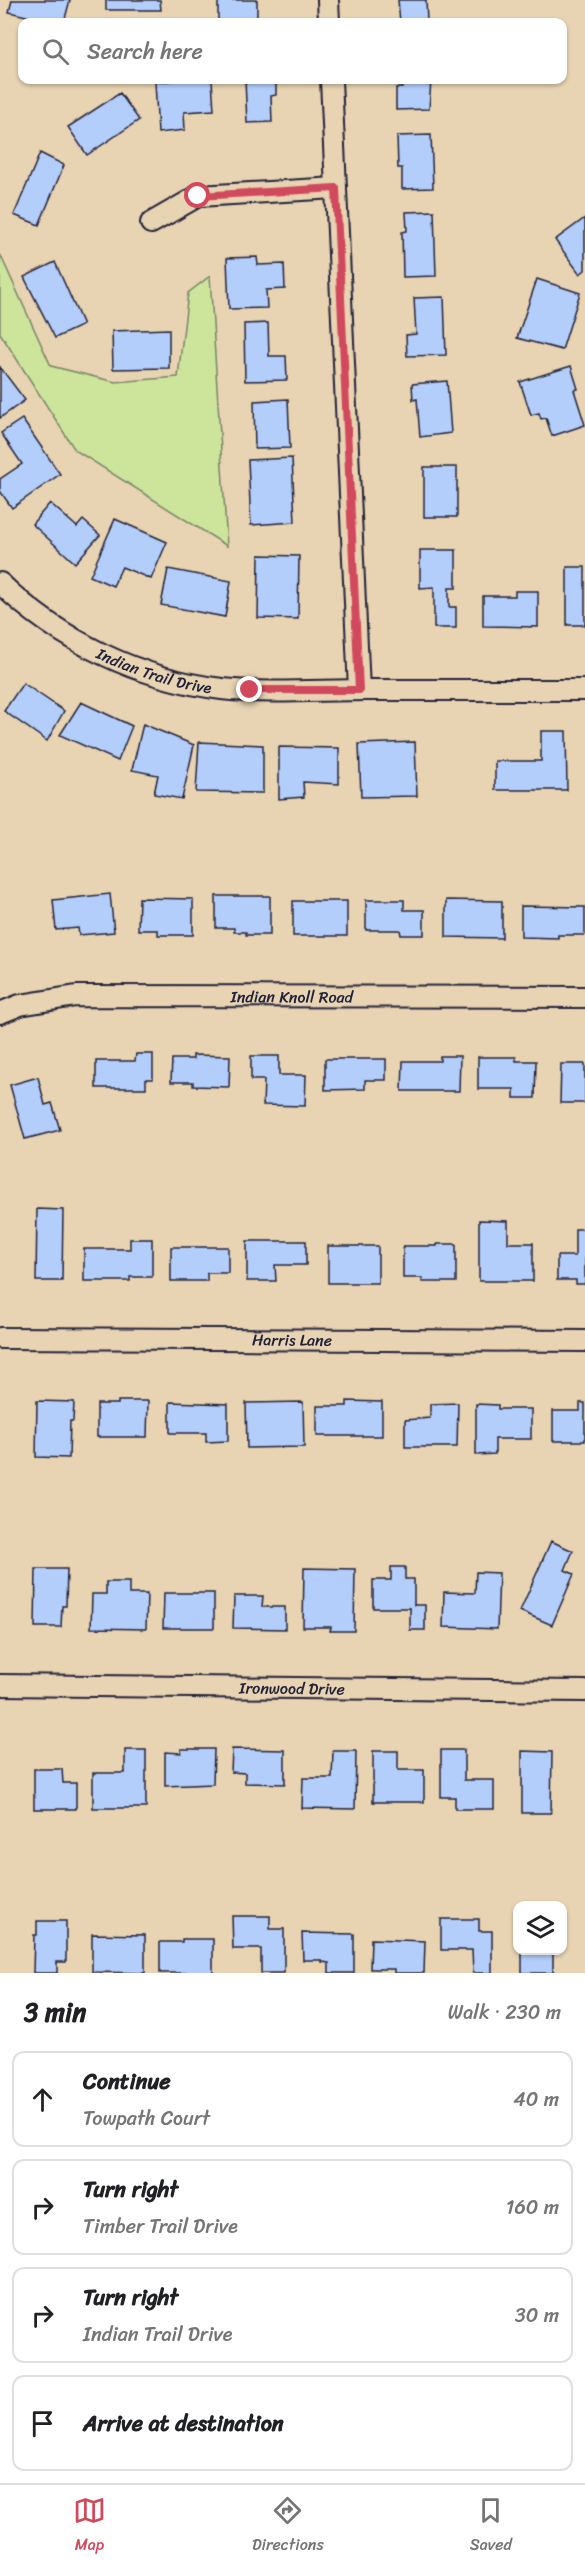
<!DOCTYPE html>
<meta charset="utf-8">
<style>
:root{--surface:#fff;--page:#f6f6f6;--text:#202124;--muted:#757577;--line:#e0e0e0;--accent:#d1495b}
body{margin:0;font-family:Sriracha,sans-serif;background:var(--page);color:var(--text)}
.controls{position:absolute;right:18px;bottom:18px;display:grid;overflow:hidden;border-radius:12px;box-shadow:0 2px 4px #0004}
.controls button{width:54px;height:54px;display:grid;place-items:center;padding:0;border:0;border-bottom:2px solid var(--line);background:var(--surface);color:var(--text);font:30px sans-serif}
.stop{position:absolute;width:18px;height:18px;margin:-14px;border:4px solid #d1495b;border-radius:50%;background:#fff}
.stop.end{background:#d1495b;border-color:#fff;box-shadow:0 2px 6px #0008}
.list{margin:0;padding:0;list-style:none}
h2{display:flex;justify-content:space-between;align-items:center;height:78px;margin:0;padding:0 24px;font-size:26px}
h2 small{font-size:20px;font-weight:400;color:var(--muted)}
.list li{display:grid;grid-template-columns:39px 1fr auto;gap:18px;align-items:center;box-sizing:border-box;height:96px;margin:0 12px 12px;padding:0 12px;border:2px solid var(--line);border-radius:12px}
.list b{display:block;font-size:22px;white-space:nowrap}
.list p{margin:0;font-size:20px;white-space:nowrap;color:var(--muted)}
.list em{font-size:20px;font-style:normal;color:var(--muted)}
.icon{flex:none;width:33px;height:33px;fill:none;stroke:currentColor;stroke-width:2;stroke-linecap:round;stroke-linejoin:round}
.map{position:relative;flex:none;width:585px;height:1973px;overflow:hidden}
.search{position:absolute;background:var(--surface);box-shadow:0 2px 4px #0004;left:18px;right:18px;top:18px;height:66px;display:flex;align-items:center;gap:15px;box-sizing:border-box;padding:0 21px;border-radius:12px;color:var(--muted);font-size:22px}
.sheet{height:510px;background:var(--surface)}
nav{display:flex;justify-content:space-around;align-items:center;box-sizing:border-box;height:84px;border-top:2px solid var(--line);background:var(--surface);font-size:16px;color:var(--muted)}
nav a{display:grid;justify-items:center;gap:3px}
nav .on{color:var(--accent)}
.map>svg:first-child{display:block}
.green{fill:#cde59a;stroke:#78846a;stroke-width:1.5}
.building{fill:#b3cefb;stroke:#22223b;stroke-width:1.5}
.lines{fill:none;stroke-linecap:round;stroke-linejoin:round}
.street-casing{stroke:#22223b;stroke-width:24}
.street{stroke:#e8d4b2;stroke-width:20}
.route{stroke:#d1495b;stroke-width:8}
.labels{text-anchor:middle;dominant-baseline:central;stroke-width:4.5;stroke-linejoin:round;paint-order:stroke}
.street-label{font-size:16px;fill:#22223b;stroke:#e8d4b2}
</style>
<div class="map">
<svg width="585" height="1973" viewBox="0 0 585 1973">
<rect width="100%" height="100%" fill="#e8d4b2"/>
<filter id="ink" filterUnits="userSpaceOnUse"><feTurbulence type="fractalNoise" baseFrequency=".0167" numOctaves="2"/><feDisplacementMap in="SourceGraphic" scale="12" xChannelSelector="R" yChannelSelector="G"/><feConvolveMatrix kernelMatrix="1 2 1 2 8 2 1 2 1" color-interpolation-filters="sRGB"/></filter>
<g filter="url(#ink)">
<path class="green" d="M0,254L51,366L115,382L178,377L188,293L210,276L227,546L75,450L0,333Z"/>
<path class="building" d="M12,0H70L64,22H52L9,12Z
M106,0H160L161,10H106Z
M218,0H257V22H218Z
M398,0H426L427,22H400Z
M179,80H212L214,110L184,112L185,130L158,133L155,82Z
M245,80H276V95L271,96L272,122L247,123Z
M402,80H431L429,109L396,110V88H402Z
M120,93L139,120L87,155L68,127Z
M431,135L433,188L402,189V168H398L397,136Z
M40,153L64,165L39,225L14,215Z
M434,211L436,276L403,277L402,232L407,231L406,212Z
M585,218V270L580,274L555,240Z
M257,257L258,265L284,264L285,289L266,290L267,308L229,309L227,258Z
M55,262L83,325L55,338L24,277Z
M537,279L580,293L562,350L517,338Z
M444,297L446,355L407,356L406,335L416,334L414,298Z
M268,323L269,356H286L287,380L245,381L244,324Z
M169,329V368L113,369L112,331Z
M571,366L578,389L574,390L585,425L552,436L546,418L541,419L539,413L531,415L520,382Z
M0,367L25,400L0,418Z
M447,381L451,433L420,437L417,399L413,400L412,384Z
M288,399L290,448L255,449L254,401Z
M22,419L60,474L12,508L0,491V479L22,464L1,433Z
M292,458L295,522L251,525L248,460Z
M424,467H457V517H424Z
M50,503L77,527L83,520L100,535L75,563L32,524Z
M115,519L167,542L151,579L122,567L113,586L90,576Z
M420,550H456V588H449V607H456V628H434V587L420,588Z
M259,555L299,556L298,619L258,618Z
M567,567H585V625H567Z
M168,569L231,581L225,617L161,605Z
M515,591H538V627L483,626V596H515Z
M23,683L64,711L47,741L4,711Z
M81,702L132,726L118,761L60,735Z
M143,724L194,745L182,799L154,794L158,775L132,770Z
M541,731H566L567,790H495V761H541Z
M199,742L263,745V793L196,792Z
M415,742L417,796L361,797L359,744Z
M279,747L339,748V784L303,782L304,797L279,799Z
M110,894L114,932L79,935L78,928L56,930L53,900Z
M216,896H270V935H246V932H234V928H216Z
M139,898L193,899V935H158V930H138Z
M366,900H404V910H424V935H401L400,930H366Z
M446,900L502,901V938L446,937Z
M293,901H347V936H293Z
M521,906L585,907V935H558V938L521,937Z
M136,1054H153V1079H146V1088H96V1061H135Z
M193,1055L230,1056L229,1087L193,1086V1082H171L172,1059H193Z
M251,1056H279V1075H306L305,1106L263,1105L264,1080H251Z
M440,1056H460L459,1091H402L403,1061H440Z
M478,1057H516V1061H536L535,1098H514V1089H478Z
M325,1059H386V1080H365V1089L325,1090Z
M561,1064H585V1103H560Z
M38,1077L45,1105L52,1103L60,1130L25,1139L10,1085Z
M37,1209L63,1210L62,1281H36Z
M479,1220L508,1221V1243H533V1281H479Z
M575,1229H585V1284H576V1280H557V1256H575Z
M130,1239H152V1277H130V1281H84V1249H130Z
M247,1241H306V1265H275L276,1281H247Z
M437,1244H456V1282H422V1278H403V1246H437Z
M328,1246H378V1283H328Z
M171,1247H228V1273H207V1281H171Z
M37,1401L74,1402L73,1421H70L69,1458L36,1457Z
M118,1401H148L147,1437H97V1404H118Z
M347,1401L382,1402V1436H317V1406H347Z
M170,1402L228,1404V1441L206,1442V1433H170Z
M303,1402L304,1447L247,1448L246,1403Z
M458,1403L457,1447H405V1420L430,1418V1404Z
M580,1403H585V1441H553V1411H580Z
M476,1404L498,1405V1409H531V1439H495V1454L476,1455Z
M551,1541L573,1551L565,1570L574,1574L552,1625L520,1611Z
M391,1567H405V1579H414V1605H425V1630H410V1608H373V1580H391Z
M304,1568L355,1569L354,1631H330L331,1627H303Z
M36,1569H67L66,1606H62L61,1627H35Z
M476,1572L499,1573L497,1629L443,1627L444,1592L475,1593Z
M106,1582H129V1594H147L146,1629L91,1628L92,1594H106Z
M164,1593H214V1628H163Z
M234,1596H263L262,1607H285V1629L233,1628Z
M181,1749H214L213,1784L165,1786V1752L181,1753Z
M232,1749L285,1750V1784L245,1783V1773L231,1772Z
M125,1750H146V1808H93V1773H125Z
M441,1750H464V1780H494V1809H455V1797H441Z
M333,1751H356L355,1809L302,1808L303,1778H332Z
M373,1751H398V1770H424V1802H373Z
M522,1751L552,1752L551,1813H522Z
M34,1769H62L63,1783H76V1809H34Z
M232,1916H270V1929H284V1973H261V1949H233Z
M441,1919H479V1931H492V1973H473L472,1950H441Z
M37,1921H66V1962H57V1973H33L34,1935H37Z
M302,1933L354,1934V1973H329V1963L322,1962V1960H303Z
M92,1934L145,1935V1973L92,1972Z
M182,1939H213V1973H160V1942H182Z
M371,1939L425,1941L424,1973H394V1969H370Z
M522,1950H553V1973H522Z"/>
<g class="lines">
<g class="street-casing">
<g id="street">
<path d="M328,0L329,22"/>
<path d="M331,80L359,690"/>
<path d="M151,223L198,196L336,188"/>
<path id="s1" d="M0,583C60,641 139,679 222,689C269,694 319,690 367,690C440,690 512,690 585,690"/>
<path id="s2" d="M0,1013L20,1005L76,996L585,997"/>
<path id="s3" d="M0,1338L585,1341"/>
<path id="s4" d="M0,1685L585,1691"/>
</g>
</g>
<use href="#street" class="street"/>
</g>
</g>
<g class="lines" filter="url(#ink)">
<path class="route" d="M198,196L336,188L359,690H250"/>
</g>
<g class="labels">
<g class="street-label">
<text stroke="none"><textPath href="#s1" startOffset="180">Indian Trail Drive</textPath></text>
<text stroke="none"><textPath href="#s2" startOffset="294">Indian Knoll Road</textPath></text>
<text stroke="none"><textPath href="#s3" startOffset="292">Harris Lane</textPath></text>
<text stroke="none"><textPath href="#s4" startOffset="292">Ironwood Drive</textPath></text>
</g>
</g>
</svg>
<div class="controls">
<button><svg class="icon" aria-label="layers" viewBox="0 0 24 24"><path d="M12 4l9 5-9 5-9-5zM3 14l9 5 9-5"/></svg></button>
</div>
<div class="stop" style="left:198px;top:196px"></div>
<div class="stop end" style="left:250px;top:690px"></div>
<div class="search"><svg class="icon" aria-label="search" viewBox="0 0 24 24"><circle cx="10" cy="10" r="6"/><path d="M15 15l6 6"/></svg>Search here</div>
</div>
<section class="sheet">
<h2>3 min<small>Walk · 230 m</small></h2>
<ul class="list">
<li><svg class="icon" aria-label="ahead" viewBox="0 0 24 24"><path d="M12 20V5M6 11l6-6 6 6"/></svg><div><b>Continue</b><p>Towpath Court</p></div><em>40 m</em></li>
<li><svg class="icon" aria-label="right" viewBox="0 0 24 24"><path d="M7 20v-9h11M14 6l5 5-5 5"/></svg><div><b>Turn right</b><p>Timber Trail Drive</p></div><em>160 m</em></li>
<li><svg class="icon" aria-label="right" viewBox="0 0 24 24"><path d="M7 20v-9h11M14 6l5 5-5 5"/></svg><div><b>Turn right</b><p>Indian Trail Drive</p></div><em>30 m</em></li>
<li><svg class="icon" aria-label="arrive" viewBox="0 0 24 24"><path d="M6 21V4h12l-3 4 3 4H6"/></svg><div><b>Arrive at destination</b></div></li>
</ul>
</section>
<nav>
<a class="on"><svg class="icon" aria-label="map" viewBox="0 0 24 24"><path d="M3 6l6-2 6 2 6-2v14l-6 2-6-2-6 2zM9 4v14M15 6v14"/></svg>Map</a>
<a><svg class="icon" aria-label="directions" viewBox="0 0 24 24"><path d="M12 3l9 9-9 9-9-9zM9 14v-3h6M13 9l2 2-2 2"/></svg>Directions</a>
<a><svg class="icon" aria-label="saved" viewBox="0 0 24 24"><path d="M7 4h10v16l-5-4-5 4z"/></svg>Saved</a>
</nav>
